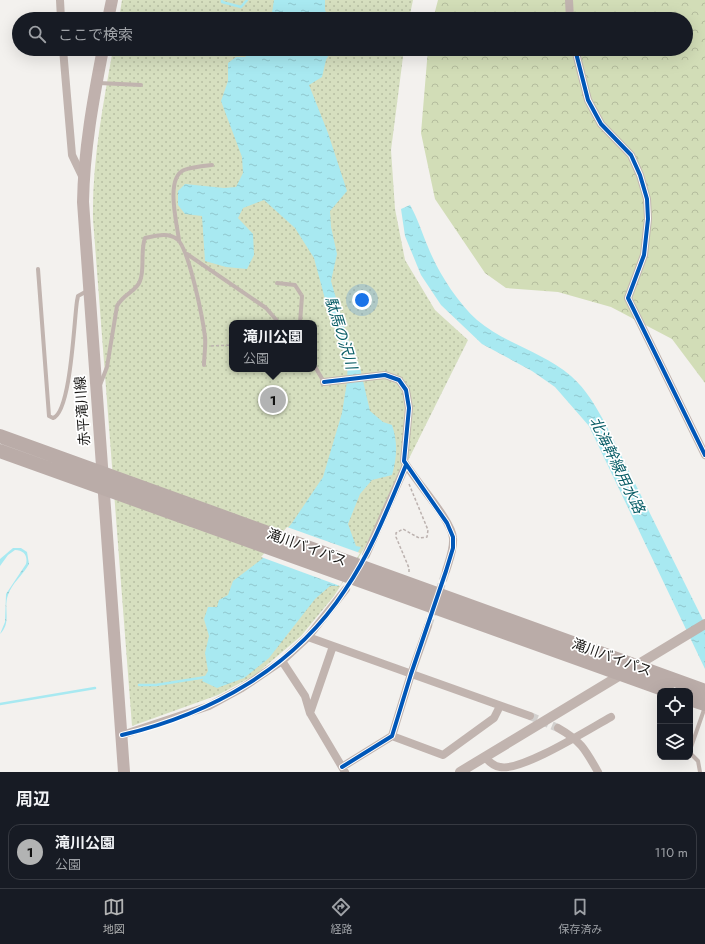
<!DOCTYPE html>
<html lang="ja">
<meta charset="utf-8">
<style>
:root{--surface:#171b24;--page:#242831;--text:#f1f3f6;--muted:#9ea1a6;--line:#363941;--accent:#b2b3b3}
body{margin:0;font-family:Jost,"Noto Sans JP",sans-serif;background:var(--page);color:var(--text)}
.controls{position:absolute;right:12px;bottom:12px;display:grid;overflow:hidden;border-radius:8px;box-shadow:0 4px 16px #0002}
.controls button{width:36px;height:36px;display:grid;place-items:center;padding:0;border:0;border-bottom:1px solid var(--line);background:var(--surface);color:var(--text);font:20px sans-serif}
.you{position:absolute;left:362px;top:300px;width:14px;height:14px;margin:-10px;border:3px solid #fff;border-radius:50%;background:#1a73e8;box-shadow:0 0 0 6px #1a73e833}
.badge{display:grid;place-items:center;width:26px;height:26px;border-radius:50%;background:var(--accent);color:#111;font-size:13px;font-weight:700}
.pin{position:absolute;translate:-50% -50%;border:2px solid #fff;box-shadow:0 1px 4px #0006}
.popup{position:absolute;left:229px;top:320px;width:88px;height:52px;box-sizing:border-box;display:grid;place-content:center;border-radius:8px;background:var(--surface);filter:drop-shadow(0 1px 3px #0005);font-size:13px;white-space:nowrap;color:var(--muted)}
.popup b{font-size:15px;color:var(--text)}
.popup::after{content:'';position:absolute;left:50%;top:100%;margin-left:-8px;border:8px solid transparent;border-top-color:var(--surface)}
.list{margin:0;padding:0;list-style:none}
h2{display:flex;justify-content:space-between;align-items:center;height:52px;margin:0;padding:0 16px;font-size:17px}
h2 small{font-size:13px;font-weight:400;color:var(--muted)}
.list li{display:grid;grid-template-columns:26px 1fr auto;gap:12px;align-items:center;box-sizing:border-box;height:56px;margin:0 8px 8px;padding:0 8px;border:1px solid var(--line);border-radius:12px}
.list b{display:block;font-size:15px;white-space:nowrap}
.list p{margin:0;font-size:13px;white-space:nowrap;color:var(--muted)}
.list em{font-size:13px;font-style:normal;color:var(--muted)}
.icon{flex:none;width:22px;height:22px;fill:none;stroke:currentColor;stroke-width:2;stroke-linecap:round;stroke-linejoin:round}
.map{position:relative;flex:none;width:705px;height:772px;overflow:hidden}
.search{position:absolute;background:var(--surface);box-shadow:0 4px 16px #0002;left:12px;right:12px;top:12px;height:44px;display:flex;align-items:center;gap:10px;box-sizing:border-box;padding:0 14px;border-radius:22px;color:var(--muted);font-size:15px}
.sheet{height:116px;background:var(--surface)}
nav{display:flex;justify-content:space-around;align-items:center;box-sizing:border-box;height:56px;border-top:1px solid var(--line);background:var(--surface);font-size:11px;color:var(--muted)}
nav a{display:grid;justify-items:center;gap:2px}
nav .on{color:var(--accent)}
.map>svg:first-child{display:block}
.forest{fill:url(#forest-crowns)}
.park{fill:url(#park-dots);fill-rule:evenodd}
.water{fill:url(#water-ripples)}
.pier{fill:#f3f1ee}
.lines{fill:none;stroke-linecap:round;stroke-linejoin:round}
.stream{stroke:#a8e9f1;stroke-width:2.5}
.minor-tunnel{stroke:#d2d0ce;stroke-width:8;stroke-dasharray:8 4;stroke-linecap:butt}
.path{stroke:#bcb2af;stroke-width:1.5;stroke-dasharray:3 2;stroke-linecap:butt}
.service{stroke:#c1b4af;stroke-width:4}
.minor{stroke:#c1b4af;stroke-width:8}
.tertiary{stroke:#c1b4af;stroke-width:10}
.secondary{stroke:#c0b1ad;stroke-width:12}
.trunk{stroke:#baaca8;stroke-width:14}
.cycleway-casing{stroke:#fff;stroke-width:6}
.cycleway{stroke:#0057b8;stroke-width:4}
.labels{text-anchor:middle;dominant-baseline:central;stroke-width:3.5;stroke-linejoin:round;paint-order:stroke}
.street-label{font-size:14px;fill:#191816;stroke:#fff}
.water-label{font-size:15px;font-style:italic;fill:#0a5e67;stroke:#fff}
</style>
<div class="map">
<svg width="705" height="772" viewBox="0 0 705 772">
<defs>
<pattern id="forest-crowns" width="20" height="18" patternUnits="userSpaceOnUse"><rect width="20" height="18" fill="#d2ddb7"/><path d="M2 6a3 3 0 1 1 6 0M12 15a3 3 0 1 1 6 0" fill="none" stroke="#b4bd9d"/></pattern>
<pattern id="park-dots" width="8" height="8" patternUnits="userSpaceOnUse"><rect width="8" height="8" fill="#d6dfbf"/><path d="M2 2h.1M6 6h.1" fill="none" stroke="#b7bfa3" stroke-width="1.8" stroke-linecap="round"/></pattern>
<pattern id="water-ripples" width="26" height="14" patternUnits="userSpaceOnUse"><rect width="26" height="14" fill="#a8e9f1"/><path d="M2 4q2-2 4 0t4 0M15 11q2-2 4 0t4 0" fill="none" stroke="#90c7ce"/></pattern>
</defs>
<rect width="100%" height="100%" fill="#f3f1ee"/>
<path class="forest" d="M438,0H705V383L672,339L611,307L558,292L506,288L485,273L435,199L421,133L428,49H686V19H433Z"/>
<path class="park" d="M122,0H413L409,19H119Z
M113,49H404L391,150L395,209L405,260L435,310L468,340L364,549L334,596L301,636L255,675L218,695L132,726L93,219C92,162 103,105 113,49ZM232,323H314V369H232Z"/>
<path class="water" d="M274,0H325V10L329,19H271Z
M255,49H332L326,60L322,77L309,85L328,133L347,191L330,211L331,227L337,254L331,281L348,339L360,368L370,411L383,422L392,425C398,443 397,457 392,475L372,480L360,494L348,524L356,546L361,547L338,586H330L315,599L269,658L244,678L217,688L202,681L208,671L205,653L209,636L204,619L208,607H217L219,600L228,595L233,581L262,559L292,523L323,477L342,413L347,382L348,358L325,299L314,258L295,228L264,200L243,208L238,218L253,234L254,255L247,269L226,267L205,261L202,216L185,214L178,205V191L185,184L224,188L236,187L243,173L242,157L221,101L228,81V63L236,57H245Z
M410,205C418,219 422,233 428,247C438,272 457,302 477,320C505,344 543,352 571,376C587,390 596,407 606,425L705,624V669L589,426L555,387L532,371L482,344L441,305L421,275L405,236L401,209Z
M13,548H21L27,552L29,564C23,575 12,583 8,595C3,609 12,622 0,634L5,622L6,594L26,564C28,556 24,550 15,550L8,555L0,566V559Z"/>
<path class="pier" d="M287,527L360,553L340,586L261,557Z"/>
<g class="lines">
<path class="stream" d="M222,0V2L241,7L247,0
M139,685H156L206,677
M0,704L95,688"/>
<path class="minor-tunnel" d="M428,626L446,571
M530,716L558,728"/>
<path class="path" d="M211,346L232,345
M409,484L428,530L427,537L419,538L403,529L396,533V537L409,568V572"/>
<path class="service" d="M99,83L141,85
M179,240C177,224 165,178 184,170C192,167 203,166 212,165
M187,254L266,308L279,323
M38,269L49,416L53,418C71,412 74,320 77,301L78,296L87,291
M277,283L295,285L302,296L300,323
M314,365L324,382
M100,385L107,367L117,306C124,293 136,292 140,281C145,269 140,252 145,238C156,236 167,232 177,239C189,248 203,320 205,337C206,346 204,356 204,365
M690,750L705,707
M690,753L698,761L700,772"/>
<path class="minor" d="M60,0L61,19
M569,0L570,19
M63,49L72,155L83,178
M575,49L588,100L601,124L631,155L640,175L647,199L648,219L644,255L628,298L705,455
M324,382L385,375L399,380L406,390L409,408L404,461C414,480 452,520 453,538C454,549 449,561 446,571
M366,555L406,465
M308,637L530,716
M333,646L310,713L345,772
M282,661L305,696L310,713
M558,728C581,741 585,749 598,772
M122,735L209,706L242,688L282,661L308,637L346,589
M392,736L443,755L494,718L500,706
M485,757C489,762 493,766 500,767C521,772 589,729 611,717
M342,767L392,736L411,674L428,626"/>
<path class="tertiary" d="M460,772L705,624"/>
<path class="secondary" d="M108,19L112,0
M103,49C93,100 84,150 83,202L124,772"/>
<path class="trunk" d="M0,436L705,691
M0,451L668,691
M690,699L705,704"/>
<g class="cycleway-casing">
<path id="cycleway" d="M575,49L588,100L601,124L631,155L640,175L647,199L648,219L644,255L628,298L705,455
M324,382L385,375L399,380L406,390L409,408L404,461L447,523L453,537V548L446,571L411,674L392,736L342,767
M122,735C211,714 294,668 345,590C371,552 388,508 406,465"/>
</g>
<use href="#cycleway" class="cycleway"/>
</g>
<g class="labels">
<g class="street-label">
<text transform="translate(82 411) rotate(-94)">赤平滝川線</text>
<text transform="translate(307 547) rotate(20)">滝川バイパス</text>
<text transform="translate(612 657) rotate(20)">滝川バイパス</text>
</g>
<g class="water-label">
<text transform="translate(341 333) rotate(73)">駄馬の沢川</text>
<text transform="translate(617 465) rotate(64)">北海幹線用水路</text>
</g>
</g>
</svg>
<div class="controls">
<button><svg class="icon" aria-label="locate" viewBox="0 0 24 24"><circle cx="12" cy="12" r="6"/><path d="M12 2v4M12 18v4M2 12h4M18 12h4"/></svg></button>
<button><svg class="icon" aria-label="layers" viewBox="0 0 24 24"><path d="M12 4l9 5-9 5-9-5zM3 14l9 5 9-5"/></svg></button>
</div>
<div class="you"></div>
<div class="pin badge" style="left:273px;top:400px">1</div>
<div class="popup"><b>滝川公園</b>公園</div>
<div class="search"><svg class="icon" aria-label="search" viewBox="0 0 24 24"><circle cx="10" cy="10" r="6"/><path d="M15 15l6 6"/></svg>ここで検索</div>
</div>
<section class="sheet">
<h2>周辺<small></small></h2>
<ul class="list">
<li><span class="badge">1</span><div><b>滝川公園</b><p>公園</p></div><em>110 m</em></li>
</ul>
</section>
<nav>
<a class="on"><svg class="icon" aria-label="map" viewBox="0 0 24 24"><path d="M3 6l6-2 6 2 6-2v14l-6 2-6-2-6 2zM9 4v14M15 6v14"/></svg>地図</a>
<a><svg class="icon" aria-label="directions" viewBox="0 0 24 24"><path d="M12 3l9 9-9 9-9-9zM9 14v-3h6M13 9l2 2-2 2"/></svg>経路</a>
<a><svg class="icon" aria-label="saved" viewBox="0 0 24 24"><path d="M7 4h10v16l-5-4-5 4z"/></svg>保存済み</a>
</nav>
